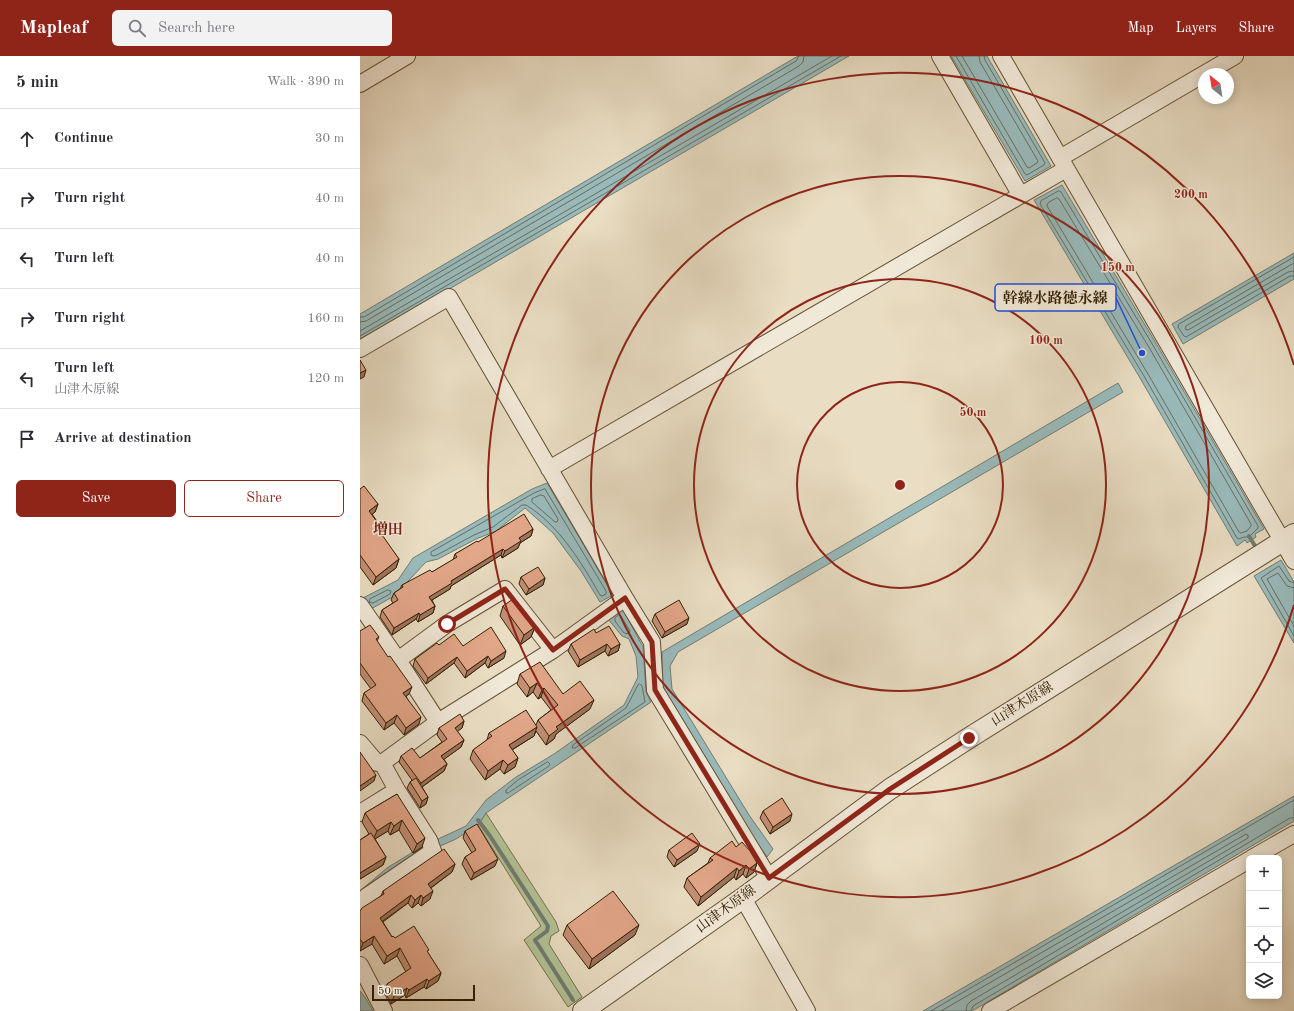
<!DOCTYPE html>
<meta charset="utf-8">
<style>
:root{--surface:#fff;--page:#f2f2f3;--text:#2b2b33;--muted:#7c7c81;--line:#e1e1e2;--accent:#8f2418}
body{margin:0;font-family:"Old Standard TT","Noto Serif JP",serif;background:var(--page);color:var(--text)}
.controls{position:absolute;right:12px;bottom:12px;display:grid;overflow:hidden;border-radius:6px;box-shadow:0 2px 10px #0003}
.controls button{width:36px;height:36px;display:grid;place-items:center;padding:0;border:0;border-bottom:1px solid var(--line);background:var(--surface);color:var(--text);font:20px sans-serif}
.compass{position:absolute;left:838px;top:12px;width:36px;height:36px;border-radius:50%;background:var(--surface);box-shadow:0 2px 10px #0003;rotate:330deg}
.scale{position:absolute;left:12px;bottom:10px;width:103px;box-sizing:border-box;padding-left:4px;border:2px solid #362104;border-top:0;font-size:11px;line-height:14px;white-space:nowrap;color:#362104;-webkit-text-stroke:3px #f1e9d8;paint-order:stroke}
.stop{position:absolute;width:12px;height:12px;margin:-9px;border:3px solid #8f2418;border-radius:50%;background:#fff}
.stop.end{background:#8f2418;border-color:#fff;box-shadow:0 1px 4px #0008}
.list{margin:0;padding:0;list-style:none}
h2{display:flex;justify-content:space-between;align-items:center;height:52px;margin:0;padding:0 16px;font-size:17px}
h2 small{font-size:13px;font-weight:400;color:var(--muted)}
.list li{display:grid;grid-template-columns:26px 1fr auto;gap:12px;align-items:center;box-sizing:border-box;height:60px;padding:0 16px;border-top:1px solid var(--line)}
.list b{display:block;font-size:15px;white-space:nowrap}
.list p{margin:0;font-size:13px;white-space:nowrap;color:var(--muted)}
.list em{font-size:13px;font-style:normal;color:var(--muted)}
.actions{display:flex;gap:8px;padding:12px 16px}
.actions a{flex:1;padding:9px 0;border:1px solid var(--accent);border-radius:6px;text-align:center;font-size:14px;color:var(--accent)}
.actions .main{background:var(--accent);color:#fff}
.icon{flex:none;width:22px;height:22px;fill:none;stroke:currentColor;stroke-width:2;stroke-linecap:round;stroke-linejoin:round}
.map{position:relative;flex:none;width:934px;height:955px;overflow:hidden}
header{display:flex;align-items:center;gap:24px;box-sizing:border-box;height:56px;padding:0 20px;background:var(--accent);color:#fff}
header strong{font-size:19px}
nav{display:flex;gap:22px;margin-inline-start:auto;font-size:14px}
.search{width:280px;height:36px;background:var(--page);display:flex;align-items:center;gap:10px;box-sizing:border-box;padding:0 14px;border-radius:6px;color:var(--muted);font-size:15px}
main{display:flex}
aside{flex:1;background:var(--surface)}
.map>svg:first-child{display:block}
.green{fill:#b3c296;stroke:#74724d}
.water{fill:#99babb;stroke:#717d72}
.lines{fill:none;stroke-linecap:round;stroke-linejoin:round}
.shore{stroke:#686e60;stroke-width:1}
.stream{stroke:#717d72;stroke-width:4}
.minor-casing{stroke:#635034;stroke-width:18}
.tertiary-casing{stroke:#635034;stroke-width:22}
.minor{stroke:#f1e9d8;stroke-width:16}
.tertiary{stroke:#f1e9d8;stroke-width:20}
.wall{fill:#c28f75;stroke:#362104}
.shaded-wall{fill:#9e745f;stroke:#362104}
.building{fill:#e2a688;stroke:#362104}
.route{stroke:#8f2418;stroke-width:5}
.ring{fill:none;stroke:#8f2418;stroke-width:2}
.labels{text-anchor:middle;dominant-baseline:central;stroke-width:3;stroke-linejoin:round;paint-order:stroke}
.street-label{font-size:14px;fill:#362104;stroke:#f1e9d8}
.neighbourhood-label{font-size:15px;font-weight:bold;fill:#7a1f14;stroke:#f1e9d8}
.centre{fill:#8f2418;stroke:#f1e9d8;stroke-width:2}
.ring-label{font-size:12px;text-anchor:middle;font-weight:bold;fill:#8f2418;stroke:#f1e9d8;stroke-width:3;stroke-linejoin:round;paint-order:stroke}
.leader{fill:none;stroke:#1d4ed8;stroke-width:1.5}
.callout-dot{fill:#1d4ed8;stroke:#f1e9d8;stroke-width:1.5}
.callout{fill:#f1e9d8;stroke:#1d4ed8;stroke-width:1.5}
.callout-label{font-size:15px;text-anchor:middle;font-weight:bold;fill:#362104}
</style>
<header>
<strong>Mapleaf</strong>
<div class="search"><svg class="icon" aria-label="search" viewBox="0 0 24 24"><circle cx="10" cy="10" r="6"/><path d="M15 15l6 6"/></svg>Search here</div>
<nav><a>Map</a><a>Layers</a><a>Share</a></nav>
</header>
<main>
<aside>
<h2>5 min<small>Walk · 390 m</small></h2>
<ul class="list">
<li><svg class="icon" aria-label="ahead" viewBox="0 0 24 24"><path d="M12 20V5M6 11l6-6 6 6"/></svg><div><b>Continue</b></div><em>30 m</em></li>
<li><svg class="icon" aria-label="right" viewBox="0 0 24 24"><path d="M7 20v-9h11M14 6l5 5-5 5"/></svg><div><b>Turn right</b></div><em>40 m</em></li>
<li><svg class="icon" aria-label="left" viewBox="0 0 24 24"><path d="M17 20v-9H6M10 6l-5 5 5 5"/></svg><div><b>Turn left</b></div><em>40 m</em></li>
<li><svg class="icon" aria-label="right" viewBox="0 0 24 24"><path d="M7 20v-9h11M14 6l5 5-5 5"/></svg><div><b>Turn right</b></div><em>160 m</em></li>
<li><svg class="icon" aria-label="left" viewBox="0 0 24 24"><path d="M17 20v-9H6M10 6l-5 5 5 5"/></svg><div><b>Turn left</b><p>山津木原線</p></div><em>120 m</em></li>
<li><svg class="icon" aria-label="arrive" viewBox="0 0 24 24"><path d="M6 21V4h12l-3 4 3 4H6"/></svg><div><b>Arrive at destination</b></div></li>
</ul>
<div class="actions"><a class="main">Save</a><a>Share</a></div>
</aside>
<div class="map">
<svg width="934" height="955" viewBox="0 0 934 955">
<rect width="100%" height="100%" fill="#e9ddc3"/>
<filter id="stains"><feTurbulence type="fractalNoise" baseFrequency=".005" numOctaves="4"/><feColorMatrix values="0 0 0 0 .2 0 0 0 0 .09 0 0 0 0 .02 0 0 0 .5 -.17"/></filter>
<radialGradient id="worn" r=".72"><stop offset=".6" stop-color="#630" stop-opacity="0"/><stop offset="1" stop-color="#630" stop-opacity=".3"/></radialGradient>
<path class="green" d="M126,757L196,866L199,875L191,880L189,888L222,941L208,951L164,884L181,870L118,769Z"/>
<path class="water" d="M438,0H489L0,285V258Z
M591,0H627L691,110L665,125Z
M702,129L797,289L904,473L895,478L896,481L887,487L885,484L877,490L780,322L674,144Z
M934,197V223L823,288L812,268Z
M758,327L763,336L318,596L310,610L312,633L389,759L413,793L407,801L381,762L303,636L302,596Z
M187,427L253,539L240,546L221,515L193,477L165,452L136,475L116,483L78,503L66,506L34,540L11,553L1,543L38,524L53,502L172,433Z
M921,504L934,526V587L894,520Z
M263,554L283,591L286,636L291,646L126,757L118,769L96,783L60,799L0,842V835L27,812L61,791L106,770L126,744L156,721L194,698L264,649L278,621L276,600L269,583L262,580L248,563L258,555Z
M934,740V765L612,955H563Z
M0,935L5,941L13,955H0Z"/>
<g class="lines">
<path class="shore" d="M596,0L665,118L667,119L684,109L685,107L625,4L624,0
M602,0L667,111L669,112L677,107L678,105L620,6L619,0
M699,135L701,136L794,291L898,470V472L889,481H884L879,483L877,482L784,320L680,148L681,145Z
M697,142L699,143L790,293L891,468V470L887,475L881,477L879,476L788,318L687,150L688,147Z
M934,201L819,268L818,271L824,280L826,281L930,220H934
M934,207L826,270L825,273L828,274L928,216L934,215
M0,261H4L436,5L439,0
M0,266L6,265L439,10L443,6L444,0
M0,275L472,0
M0,280L481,0
M185,433L246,535V538L242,540L240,539C221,506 199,469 166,449H162L133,471L114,479L77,499L73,500L71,499V496L174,437Z
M181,439L184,440L198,463L197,466H195L172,446V443Z
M934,527L929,525L919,510L901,522L934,580
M934,532L927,530L918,517L907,523L934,570
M28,534L31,535L30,538L13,547L9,546L10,543Z
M259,559L261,560L270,575L269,578L264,577L255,565V562Z
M280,628L282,630L285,646L215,692H212L213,689L266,652L278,629Z
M188,706L190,708L189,710L148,737H146V734L158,724Z
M571,955L934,744
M581,955L886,778L888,779V782L611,945L607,949L606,955
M611,955L613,950L930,762H934"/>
<path class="stream" d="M889,480L898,495
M118,764L130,780L188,870L187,875L175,884L213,944"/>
<g class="minor-casing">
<path id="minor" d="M580,0L660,138
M641,0L934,505
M844,18L875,0
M0,28L47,0
M700,102L844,18
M0,293L89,241L265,542L292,586L295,634L409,822
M189,413L706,113
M0,549L38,604L78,666L22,707H17L0,687
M38,604L87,568L145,533L193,594
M78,666L193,594L265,542
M0,757L37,734
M892,802L934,778
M383,842L447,955
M0,848L7,840L73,795L69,784L37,734L22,707
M0,909L24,955
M630,955L889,804"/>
</g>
<g class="tertiary-casing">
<path id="tertiary" d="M223,955L383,842L530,733L609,682L934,478"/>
</g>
<use href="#minor" class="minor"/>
<use href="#tertiary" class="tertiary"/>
</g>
<path class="wall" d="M0,433L18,448L15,456L12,458L23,474L21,479L39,503L36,512L13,529L0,511Z
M173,473L171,480L160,487L158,492L142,502L141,499L91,530L90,533L72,544L75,550L73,557L58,566L56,563L32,579L20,561L22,554L33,547L31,544L34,537L40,533L42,529L72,516L93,504L95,498L118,486Z
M161,521L185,522L183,529L166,539L159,528Z
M143,550L175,571L171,581L160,589L140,560Z
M295,558L327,568L302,582L292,565Z
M0,575L19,581L17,585L49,638L46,640L59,668L44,679L34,667L24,674L2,645L4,637L11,633L0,618Z
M236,577L260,588L258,595L248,600L245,595L218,611L208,595L211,588Z
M79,589L103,590L144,602L128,612L125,607L105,622L94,607L66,628L53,610L55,603Z
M160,618L203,638L230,653L196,678L194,683L186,689L176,675L174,680L152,694L158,702L155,711L144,718L140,713L125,724L110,703L113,694L127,684L129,677L176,669L178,664L191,654L181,641L178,643L173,636L167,641L157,628Z
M104,665L102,672L97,675L104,684L101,691L84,703L87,708L84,715L62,731L68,741L66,748L60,752L47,732L50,726L52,724L39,706L41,700L60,702L82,686L77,679L79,672Z
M37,738L62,791L53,797L39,774L30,779L28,775L15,783L26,801L23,809L0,823V784L9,778L2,766L5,757Z
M403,755L430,765L410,778L400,762Z
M105,775L135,810L111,824L102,808L105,801L112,797L103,782Z
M376,791L397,807L394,816L386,822L383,818L376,824L374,821L338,850L324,831L327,822L348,807L350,802Z
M309,794L337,795L314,811L307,801Z
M95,808L92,816L71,832L70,843L61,850L58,847L52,852L48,847L23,866L32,881L68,897L81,917L78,925L66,933L64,931L46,942L45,939L31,948L25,936L27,928L46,916L37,900L24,908L12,888L0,895V855L21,840L23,835Z
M207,869L275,879L229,913L203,879Z"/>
<path class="shaded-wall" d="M6,314L4,321L0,323V317Z
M18,448L15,456L6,463L9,455Z
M173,473L171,480L160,487L158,492L142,502L145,495L159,482Z
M143,493L141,499L91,530L90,533L67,547L69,541L91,525Z
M39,503L36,512L13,529L16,521Z
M185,522L183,529L166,539L169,533Z
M75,550L73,557L58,566L60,559Z
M59,557L56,563L32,579L34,572Z
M329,562L327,568L302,582L305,576Z
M175,571L171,581L160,589L164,579Z
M247,588L245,595L218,611L220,604Z
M260,588L258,595L248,600L251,593Z
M146,595L144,602L128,612L131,605Z
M128,600L125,607L105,622L107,615Z
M97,601L94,607L66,628L68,622Z
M177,627L173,636L167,641L170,632Z
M52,631L49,638L41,644L43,637Z
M184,632L181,641L178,643L182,634Z
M234,644L230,653L196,678L194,683L186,689L189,680L196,671Z
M37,659L34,667L24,674L26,667Z
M61,661L59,668L44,679L46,672Z
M104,665L102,672L93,679L95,672Z
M177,671L174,680L145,698L149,689Z
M104,684L101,691L79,707L81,700Z
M158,702L155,711L144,718L148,709Z
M143,704L140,713L125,724L128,715Z
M87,708L84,715L59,733L61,727Z
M16,719L14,725L0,735V730Z
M68,741L66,748L60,752L62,745Z
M432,758L430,765L410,778L413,771Z
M42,764L39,774L30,779L34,770Z
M31,766L28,775L13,784L17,775Z
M65,782L62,791L53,797L57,788Z
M340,788L337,795L314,811L317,804Z
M26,801L23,809L0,823V817Z
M138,803L135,810L111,824L114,817Z
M397,807L394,816L386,822L389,813Z
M95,808L92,816L65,836L68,828Z
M386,809L383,818L376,824L379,815Z
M377,812L374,821L338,850L341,841Z
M73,835L70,843L61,850L63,842Z
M51,839L48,847L17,869L20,862Z
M61,839L58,847L52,852L55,844Z
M279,869L275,879L229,913L232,903Z
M14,880L12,888L0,895L3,887Z
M40,892L37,900L24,908L27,900Z
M81,917L78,925L66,933L69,925Z
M67,923L64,931L46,942L49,934Z
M47,932L45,939L31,948L34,940Z"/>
<path class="building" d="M0,304L6,314L0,317Z
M4,430L18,448L9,455L23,474L20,476L39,503L16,521L0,499V433Z
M164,458L173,473L159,482L161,485L145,495L143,493L91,525L92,527L69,541L75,550L60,559L59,557L34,572L22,554L38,544L34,537L43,531L42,529L70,514L72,516L97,501L95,498L117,485L118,486Z
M178,511L185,522L169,533L161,521Z
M153,543L175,571L164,579L143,550Z
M319,544L329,562L305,576L295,558Z
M10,569L19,581L16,583L28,601L30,600L52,631L43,637L61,661L46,672L37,659L26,667L4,637L16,629L0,607V575Z
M249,570L260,588L251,593L247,588L220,604L211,588L234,573L236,577Z
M131,571L146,595L131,605L128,600L107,615L97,601L68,622L55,603L77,587L79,589L94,578L103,590Z
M180,606L203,638L220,625L234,644L196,671L198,673L189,680L178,664L198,649L184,632L182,634L177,627L170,632L160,618Z
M166,654L177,671L149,689L158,702L148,709L143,704L128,715L113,694L132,680L129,677Z
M100,658L104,665L95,672L104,684L81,700L87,708L61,727L41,700L52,692L60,702L87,683L79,672Z
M0,696L16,719L0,730Z
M56,722L68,741L62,745L50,726Z
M37,738L65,782L57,788L42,764L34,770L31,766L17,775L5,757Z
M422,742L432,758L413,771L403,755Z
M117,768L138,803L114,817L105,801L116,794L105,775Z
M11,777L26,801L0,817V784Z
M332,777L340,788L317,804L309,794Z
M372,785L376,791L382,786L390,795L397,807L389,813L386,809L379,815L377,812L341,841L327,822L353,804L350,802Z
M84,793L95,808L68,828L73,835L63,842L61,839L55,844L51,839L20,862L32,881L33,880L35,882L54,870L69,894L67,895L81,917L69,925L67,923L49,934L47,932L34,940L27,928L51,912L40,892L27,900L14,880L3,887L0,883V855L2,852L24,838L23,835Z
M253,835L279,869L232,903L207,869Z"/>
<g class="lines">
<path class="route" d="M87,568L145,533L193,594L265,542L292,586L295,634L409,822L530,733L609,682"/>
</g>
<g class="ring">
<circle cx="540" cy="429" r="103"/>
<circle cx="540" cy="429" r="206"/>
<circle cx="540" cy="429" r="309"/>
<path d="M934 549A412 412 0 1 1 934 309"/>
</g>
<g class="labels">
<g class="street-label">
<text transform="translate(662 648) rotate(-32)">山津木原線</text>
<text transform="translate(366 853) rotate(-36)">山津木原線</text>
</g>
<g class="neighbourhood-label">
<text x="28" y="474">増田</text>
</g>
</g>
<circle cx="540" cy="429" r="6" class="centre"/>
<g class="ring-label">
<text x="831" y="142">200 m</text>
<text x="758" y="215">150 m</text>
<text x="686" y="288">100 m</text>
<text x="613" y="360">50 m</text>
</g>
<path class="leader" d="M782 297L756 242"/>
<circle class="callout-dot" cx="782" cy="297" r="4"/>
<rect class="callout" x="635" y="228" width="121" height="27" rx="4"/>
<g class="callout-label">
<text x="695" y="247">幹線水路徳永線</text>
</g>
<rect width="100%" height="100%" filter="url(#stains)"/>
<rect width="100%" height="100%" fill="url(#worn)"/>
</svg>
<div class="controls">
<button>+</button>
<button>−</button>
<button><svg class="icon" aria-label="locate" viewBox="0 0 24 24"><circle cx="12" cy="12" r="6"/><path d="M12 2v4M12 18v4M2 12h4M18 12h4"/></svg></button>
<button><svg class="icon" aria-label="layers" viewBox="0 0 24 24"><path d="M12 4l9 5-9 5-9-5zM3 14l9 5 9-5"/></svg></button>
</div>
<svg class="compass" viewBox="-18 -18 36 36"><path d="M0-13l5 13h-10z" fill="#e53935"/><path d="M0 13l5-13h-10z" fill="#7c7c81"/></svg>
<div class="scale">50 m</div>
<div class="stop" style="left:87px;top:568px"></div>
<div class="stop end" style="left:609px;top:682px"></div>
</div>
</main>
